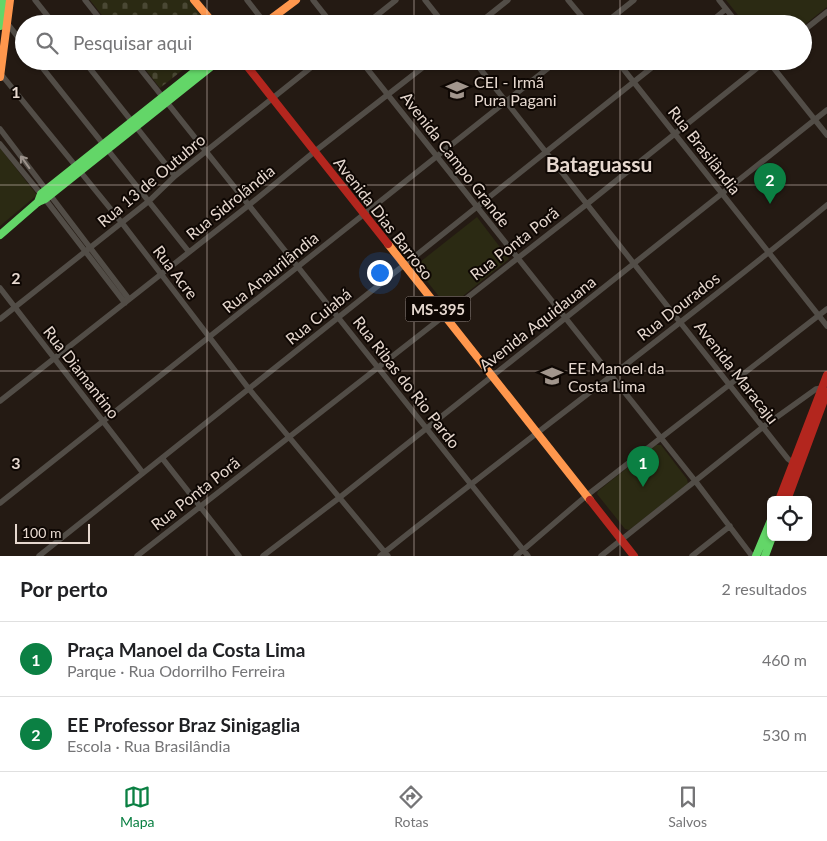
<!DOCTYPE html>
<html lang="pt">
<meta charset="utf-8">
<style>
:root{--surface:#fff;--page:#f6f6f6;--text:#202124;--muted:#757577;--line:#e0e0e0;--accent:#0b8043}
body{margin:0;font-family:Lato,sans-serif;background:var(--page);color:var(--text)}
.controls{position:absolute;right:15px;bottom:15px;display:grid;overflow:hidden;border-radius:8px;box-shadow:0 1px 4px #0004}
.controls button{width:45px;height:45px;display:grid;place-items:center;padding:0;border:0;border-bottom:1px solid var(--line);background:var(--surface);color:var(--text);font:25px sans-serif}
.scale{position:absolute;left:15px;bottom:12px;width:75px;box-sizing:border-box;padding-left:5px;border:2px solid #e6d8cf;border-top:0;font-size:14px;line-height:18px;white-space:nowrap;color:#e6d8cf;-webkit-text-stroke:4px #0e0703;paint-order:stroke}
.you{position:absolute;left:379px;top:272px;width:18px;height:18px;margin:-12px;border:4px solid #fff;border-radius:50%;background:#1a73e8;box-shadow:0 0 0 8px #1a73e833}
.badge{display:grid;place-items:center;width:32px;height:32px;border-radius:50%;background:var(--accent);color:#fff;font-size:16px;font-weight:700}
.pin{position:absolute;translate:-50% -41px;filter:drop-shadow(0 1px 2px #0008)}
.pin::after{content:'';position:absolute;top:26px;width:18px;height:15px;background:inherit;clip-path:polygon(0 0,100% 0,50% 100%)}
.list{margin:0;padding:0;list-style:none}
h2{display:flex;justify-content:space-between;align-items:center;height:65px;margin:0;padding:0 20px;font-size:21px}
h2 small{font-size:16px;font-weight:400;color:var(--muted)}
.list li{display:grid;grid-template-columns:32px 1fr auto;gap:15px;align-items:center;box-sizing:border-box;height:75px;padding:0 20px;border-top:1px solid var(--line)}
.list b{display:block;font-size:19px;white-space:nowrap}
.list p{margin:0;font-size:16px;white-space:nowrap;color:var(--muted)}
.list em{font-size:16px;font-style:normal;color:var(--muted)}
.icon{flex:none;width:28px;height:28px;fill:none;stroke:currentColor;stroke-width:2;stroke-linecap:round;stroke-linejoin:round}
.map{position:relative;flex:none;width:827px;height:556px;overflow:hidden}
.search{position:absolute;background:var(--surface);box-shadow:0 1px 4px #0004;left:15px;right:15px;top:15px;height:55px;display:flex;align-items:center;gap:12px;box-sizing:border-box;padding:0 18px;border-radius:28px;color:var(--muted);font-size:19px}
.sheet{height:215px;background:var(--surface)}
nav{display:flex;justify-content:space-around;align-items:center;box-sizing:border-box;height:70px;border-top:1px solid var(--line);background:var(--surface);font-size:14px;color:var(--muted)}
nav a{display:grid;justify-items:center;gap:2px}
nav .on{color:var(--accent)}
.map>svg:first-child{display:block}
.green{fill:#2b2a13}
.cemetery{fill:url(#cemetery-stones)}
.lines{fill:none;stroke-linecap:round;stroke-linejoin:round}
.street{stroke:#524d47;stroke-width:5.5}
.fast{stroke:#63d668;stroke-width:8}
.slow{stroke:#ff974d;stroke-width:8}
.jam{stroke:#b3261e;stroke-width:8}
.oneway{stroke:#9c928b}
.grid{fill:none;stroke:#e6d8cf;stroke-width:1;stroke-opacity:0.55}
.labels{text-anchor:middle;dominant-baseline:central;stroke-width:4;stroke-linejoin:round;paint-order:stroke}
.shield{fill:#0e0703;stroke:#a59992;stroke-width:1}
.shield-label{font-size:15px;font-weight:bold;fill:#e6d8cf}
.poi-label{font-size:16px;fill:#e6d8cf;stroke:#0e0703;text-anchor:start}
.street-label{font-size:16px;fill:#e6d8cf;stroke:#0e0703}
.district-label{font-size:21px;font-weight:bold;fill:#e6d8cf;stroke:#0e0703}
.grid-label{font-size:16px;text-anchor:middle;font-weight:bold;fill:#e6d8cf;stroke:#0e0703;stroke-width:4;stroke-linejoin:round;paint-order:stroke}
</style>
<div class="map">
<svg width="827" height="556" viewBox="0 0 827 556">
<defs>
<pattern id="cemetery-stones" width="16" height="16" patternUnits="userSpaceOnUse" patternTransform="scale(1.25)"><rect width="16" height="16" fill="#2b2a13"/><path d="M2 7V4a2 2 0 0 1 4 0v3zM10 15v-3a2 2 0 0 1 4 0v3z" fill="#4a4834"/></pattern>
</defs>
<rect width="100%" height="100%" fill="#241a13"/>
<path class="green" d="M726,0H827V7L803,26V24H745Z
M0,148L37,195L0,226Z
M477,217L509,259L448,308L415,266Z
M656,445H661L687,479L688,484L629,530L625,529L597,494L598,491Z"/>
<path class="cemetery" d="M90,0H189L207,24H109Z
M139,61H194L160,88Z"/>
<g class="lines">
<path class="street" d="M35,0L54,24
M85,0L104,24
M247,0L265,23
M313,0L332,24
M425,0L444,24
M568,0L588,24
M719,0L738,24
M7,23L24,45
M366,24L396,0
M478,24L508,0
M604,24L634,0
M708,24L726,9
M803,31L827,12
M37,61L189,252
M84,61L175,176
M134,61L528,556
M361,61L696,482L752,556
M474,61L788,459L795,464
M617,61L827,326
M768,61L827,135
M0,73L122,223L249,389L388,556
M0,129L129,299
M0,144L45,199L125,303
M0,288L143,473
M0,319L149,201L175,176L319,61
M0,401L249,205L314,152L431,61
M162,458L239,556
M0,503L557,61
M39,556L660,61
M137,556L587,204L766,61
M263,556L339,498L827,110
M380,556C528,437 681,326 827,205
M516,556L586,496L827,309
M601,556L763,427L816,389L824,388
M692,556L730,526"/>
<path class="fast" d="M0,26L3,0
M38,202L41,194L208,61
M0,235L38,202L45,199L218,61
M756,556L771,520
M765,556L772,537"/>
<path class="slow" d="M194,0L214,24
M264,24L296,0
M0,77L10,0
M388,244L590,500"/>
<path class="jam" d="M243,61L388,244
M590,500L634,556
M779,500L827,375
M787,500L827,392"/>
</g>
<defs><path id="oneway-shaft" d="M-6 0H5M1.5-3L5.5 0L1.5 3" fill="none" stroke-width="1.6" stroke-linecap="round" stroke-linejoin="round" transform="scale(1.25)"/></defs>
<use class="oneway" href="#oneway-shaft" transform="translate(25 162) rotate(-126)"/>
<path class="grid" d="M207,0V24M414,0V24M620,0V24M207,61V556M414,61V556M620,61V556M0,185H827M0,371H827"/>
<defs>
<g id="school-bare" transform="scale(1.725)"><path d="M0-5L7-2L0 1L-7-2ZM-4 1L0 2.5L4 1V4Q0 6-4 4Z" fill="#a2968d" stroke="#0e0703" stroke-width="2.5" paint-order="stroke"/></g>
</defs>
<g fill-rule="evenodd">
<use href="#school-bare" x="457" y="90"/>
<use href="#school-bare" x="552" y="376"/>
</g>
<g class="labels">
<rect class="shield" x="405.5" y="296.5" width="65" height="25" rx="4"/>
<g class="shield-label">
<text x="438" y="309">MS-395</text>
</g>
<g class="poi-label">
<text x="474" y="81">CEI - Irmã<tspan x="474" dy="18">Pura Pagani</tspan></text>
<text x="568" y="367">EE Manoel da<tspan x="568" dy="18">Costa Lima</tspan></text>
</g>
<g class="street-label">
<text transform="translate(705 150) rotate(52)">Rua Brasilândia</text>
<text transform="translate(456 159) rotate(52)">Avenida Campo Grande</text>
<text transform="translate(151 180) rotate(-40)">Rua 13 de Outubro</text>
<text transform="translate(230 202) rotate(-39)">Rua Sidrolândia</text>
<text transform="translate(384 218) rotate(52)">Avenida Dias Barroso</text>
<text transform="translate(514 243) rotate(-38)">Rua Ponta Porã</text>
<text transform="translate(176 272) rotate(53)">Rua Acre</text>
<text transform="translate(270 272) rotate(-39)">Rua Anaurilândia</text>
<text transform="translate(678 306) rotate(-38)">Rua Dourados</text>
<text transform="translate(318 316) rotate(-39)">Rua Cuiabá</text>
<text transform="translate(537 323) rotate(-38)">Avenida Aquidauana</text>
<text transform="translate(82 372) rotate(52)">Rua Diamantino</text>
<text transform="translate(737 372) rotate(52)">Avenida Maracaju</text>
<text transform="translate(407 382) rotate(52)">Rua Ribas do Rio Pardo</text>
<text transform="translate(195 493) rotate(-38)">Rua Ponta Porã</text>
</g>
<g class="district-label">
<text x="599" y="163">Bataguassu</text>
</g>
</g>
<g class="grid-label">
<text x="16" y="98">1</text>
<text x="16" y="284">2</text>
<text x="16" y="469">3</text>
</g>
</svg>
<div class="controls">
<button><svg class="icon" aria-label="locate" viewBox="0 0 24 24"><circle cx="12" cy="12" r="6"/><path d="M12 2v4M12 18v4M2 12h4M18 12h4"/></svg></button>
</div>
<div class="scale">100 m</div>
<div class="you"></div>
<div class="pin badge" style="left:643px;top:487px">1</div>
<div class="pin badge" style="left:770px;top:204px">2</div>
<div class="search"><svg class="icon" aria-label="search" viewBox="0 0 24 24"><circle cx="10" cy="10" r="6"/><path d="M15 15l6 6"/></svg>Pesquisar aqui</div>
</div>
<section class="sheet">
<h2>Por perto<small>2 resultados</small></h2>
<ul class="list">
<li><span class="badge">1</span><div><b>Praça Manoel da Costa Lima</b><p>Parque · Rua Odorrilho Ferreira</p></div><em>460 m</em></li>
<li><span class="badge">2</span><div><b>EE Professor Braz Sinigaglia</b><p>Escola · Rua Brasilândia</p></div><em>530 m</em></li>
</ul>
</section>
<nav>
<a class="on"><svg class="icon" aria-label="map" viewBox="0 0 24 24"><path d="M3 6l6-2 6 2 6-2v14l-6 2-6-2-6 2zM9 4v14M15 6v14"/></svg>Mapa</a>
<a><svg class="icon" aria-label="directions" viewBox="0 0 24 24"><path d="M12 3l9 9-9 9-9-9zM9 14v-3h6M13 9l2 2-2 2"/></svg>Rotas</a>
<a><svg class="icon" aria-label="saved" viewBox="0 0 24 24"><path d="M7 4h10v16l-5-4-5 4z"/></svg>Salvos</a>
</nav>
